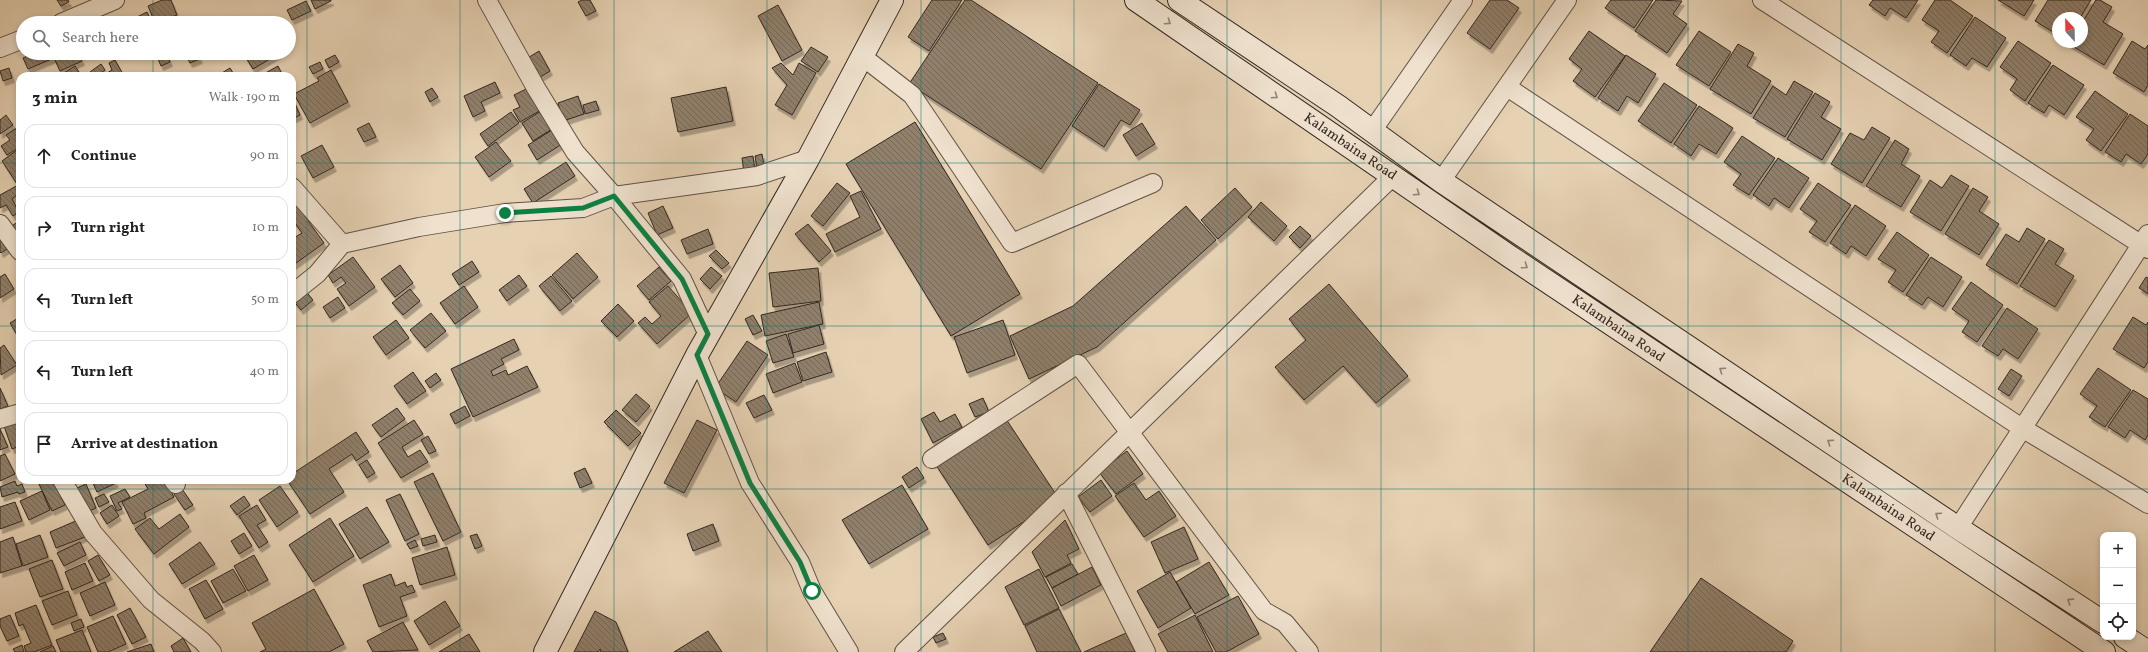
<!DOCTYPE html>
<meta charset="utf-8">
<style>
:root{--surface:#fff;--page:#f6f6f6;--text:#222;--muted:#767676;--line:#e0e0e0}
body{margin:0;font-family:Vollkorn,serif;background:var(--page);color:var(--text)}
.controls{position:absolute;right:12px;bottom:12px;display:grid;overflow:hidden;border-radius:8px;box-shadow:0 2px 6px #0003}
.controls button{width:36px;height:36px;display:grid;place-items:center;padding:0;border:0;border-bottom:1px solid var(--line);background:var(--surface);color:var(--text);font:20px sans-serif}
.compass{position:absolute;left:2052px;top:12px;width:36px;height:36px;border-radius:50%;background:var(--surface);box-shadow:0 2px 6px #0003;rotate:338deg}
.stop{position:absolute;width:12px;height:12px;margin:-9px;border:3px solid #0b8043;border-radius:50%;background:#fff}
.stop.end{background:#0b8043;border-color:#fff;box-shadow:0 1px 4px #0008}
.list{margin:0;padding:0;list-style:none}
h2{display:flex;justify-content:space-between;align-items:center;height:52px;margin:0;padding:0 16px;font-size:17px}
h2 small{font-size:13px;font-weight:400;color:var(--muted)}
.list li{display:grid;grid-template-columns:26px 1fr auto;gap:12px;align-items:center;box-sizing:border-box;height:64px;margin:0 8px 8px;padding:0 8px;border:1px solid var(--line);border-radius:12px}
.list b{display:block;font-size:15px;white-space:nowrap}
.list em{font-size:13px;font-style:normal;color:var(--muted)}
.icon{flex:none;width:22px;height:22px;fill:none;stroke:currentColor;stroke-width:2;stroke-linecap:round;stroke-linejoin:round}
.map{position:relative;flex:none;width:2148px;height:652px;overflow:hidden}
.search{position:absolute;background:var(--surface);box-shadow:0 2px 6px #0003;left:16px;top:16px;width:280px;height:44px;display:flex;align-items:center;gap:10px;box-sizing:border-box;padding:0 14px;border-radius:22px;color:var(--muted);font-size:15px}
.panel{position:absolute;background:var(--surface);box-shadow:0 2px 6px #0003;left:16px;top:72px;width:280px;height:412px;border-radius:12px}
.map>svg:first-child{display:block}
.building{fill:url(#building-back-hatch);stroke:#322820;filter:url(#shadow)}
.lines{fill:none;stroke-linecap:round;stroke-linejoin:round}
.street-casing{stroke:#5f5245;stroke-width:20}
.secondary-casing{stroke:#322820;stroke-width:24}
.street{stroke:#efe1ce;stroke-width:18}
.secondary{stroke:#efe1ce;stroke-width:22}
.oneway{stroke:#908477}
.route{stroke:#0b8043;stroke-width:5}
.grid{fill:none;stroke:#0f766e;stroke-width:1;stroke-opacity:0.55}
.labels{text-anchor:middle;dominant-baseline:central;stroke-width:3;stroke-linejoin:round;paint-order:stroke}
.street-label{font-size:14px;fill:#322820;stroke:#efe1ce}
</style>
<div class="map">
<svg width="2148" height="652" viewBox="0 0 2148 652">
<defs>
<pattern id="building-back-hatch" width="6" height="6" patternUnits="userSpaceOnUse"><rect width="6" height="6" fill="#90806c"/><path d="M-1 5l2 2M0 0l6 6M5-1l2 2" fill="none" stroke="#766958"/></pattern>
<filter id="shadow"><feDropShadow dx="2.5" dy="4.5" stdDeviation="0" flood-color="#0004"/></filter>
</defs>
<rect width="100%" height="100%" fill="#e6d1b3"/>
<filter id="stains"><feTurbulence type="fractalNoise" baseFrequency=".005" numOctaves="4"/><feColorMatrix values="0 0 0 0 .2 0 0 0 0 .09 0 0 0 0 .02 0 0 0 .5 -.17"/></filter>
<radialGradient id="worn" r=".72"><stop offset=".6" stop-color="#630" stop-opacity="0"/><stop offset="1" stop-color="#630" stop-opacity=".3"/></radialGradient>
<path class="building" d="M57,0H68L69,2L61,6Z
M162,0H171L177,15L155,23L148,6Z
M311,0H331V1L315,9Z
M582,0H590L596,11L586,16L578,2Z
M932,0H962L929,51L908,37Z
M965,0H971L1098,83L1041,169L909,84Z
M1490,0H1507L1519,8L1490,49L1467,33Z
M1611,0H1653L1634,28L1605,8Z
M1656,0L1682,1L1673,14L1687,24L1667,53L1635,31Z
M1873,0H1918L1906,18L1890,8L1885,16L1869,5Z
M1935,0H1950L1973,16L1947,53L1931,42L1939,31L1922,20Z
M1998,0H2034L2024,16Z
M2048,0H2091L2080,18H2058V35L2035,21Z
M2096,0H2100L2112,7L2103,22L2123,34L2104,65L2069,44L2070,42H2082V23Z
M306,1L311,11L292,20L287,10Z
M778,5L802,50L782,61L758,16Z
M147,12L152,23H133L137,21L135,18Z
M1975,17L2006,38L1987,67L1972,58L1966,66L1950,55Z
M1589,31L1625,56L1595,97L1573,81L1582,69L1569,59Z
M1699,31L1731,52L1709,86L1676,65Z
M2018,41L2051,63L2025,101L2010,90L2017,79L2000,67Z
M2132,41L2145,49L2148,45V85L2144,92L2113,73Z
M1738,44L1754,53L1747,66L1771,81L1751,114L1710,89Z
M811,47L828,57L818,72L801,61Z
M539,51L550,71L537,79L526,59Z
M34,53H78L82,61L60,71L54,58L28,69L23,58Z
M159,53H166L170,62L161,66L156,54Z
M185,53H197L200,59L190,63Z
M243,53H280L253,69Z
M335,55L339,62L329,68L325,60Z
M1626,55L1656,74L1638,103L1627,96L1618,111L1598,98Z
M115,60L124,76H102L112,70L109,63Z
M320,62L323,69L313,74L309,67Z
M781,63L793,75L799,63L816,73L792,115L775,105L787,85L772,68Z
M101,64L105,70L97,76H94L90,72Z
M2053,65L2084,85L2064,115L2049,105L2044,113L2028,103Z
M75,66L79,72L73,76H66L64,73Z
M278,66L283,76H260Z
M9,68L12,78L3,81L0,71Z
M230,68L235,76H217Z
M331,70L348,102L310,123L294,94L319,81L317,78Z
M1794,81L1813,92L1785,137L1753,118L1773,86L1786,95Z
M495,82L500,93L481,102L485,111L473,117L464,96Z
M1664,83L1697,105L1671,143L1638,121Z
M1099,84L1140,110L1130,125L1121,120L1104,147L1072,126Z
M726,87L733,121L678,132L671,98Z
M432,88L438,97L430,102L425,92Z
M528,88L541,110L520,122L513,110L520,107L514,95Z
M2095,91L2128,114L2101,151L2086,140L2094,129L2076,117Z
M1815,93L1830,102L1821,117L1841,129L1822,160L1787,139Z
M578,96L584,114L563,121L558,103Z
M292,97L300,115L292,119Z
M596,101L599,110L585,114L583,105Z
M1699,106L1733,128L1716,154L1699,144L1691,156L1674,144Z
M541,111L552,129L533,141L522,123Z
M511,112L519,123L488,146L480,134Z
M2130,114L2148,126V154L2141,164L2126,154L2121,162L2105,152Z
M6,115L13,125L0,134V120Z
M915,122L1020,294L951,336L846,164Z
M369,123L376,137L364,142L357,129Z
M1142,123L1155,144L1136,156L1123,135Z
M20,126V147L7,155L1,146L10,140L6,135Z
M1872,127L1890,138L1862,183L1831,164L1850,133L1864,140Z
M552,130L562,144L537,160L528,145Z
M1742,136L1775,158L1749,195L1733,185L1741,174L1724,162Z
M1895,140L1909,149L1901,164L1920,176L1901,207L1866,186Z
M496,142L511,161L489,177L475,157Z
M322,145L334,167L313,178L301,156Z
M20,148V181L17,184L2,161Z
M762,154L764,166L757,168L755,156Z
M753,156L755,171L744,173L742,158Z
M1778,158L1809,178L1789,208L1774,198L1769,206L1753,195Z
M566,162L575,176L533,203L524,189Z
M1951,175L1969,186L1941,231L1910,212L1930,180L1942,188Z
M837,183L850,193L823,226L811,216Z
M1818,183L1851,205L1825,242L1809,232L1817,221L1800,209Z
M20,184V200L17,195L12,199L19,212L13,216L6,205L0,208V195Z
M1235,188L1252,207L1218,239L1201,220Z
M1973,188L1988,197L1979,211L1999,224L1979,255L1945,234Z
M861,191L881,229L835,252L826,234L860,217L850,196Z
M292,198L324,243L292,266V239L302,233L292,219Z
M1261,202L1287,226L1274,241L1248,217Z
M1855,205L1886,226L1866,256L1851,246L1846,254L1830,243Z
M663,206L673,228L657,235L648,213Z
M1186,206L1216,240L1097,347L1029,379L1010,336L1073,306Z
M20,220V233L14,237L8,229Z
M808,224L831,251L819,262L795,234Z
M1300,226L1311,236L1300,248L1289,237Z
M2027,228L2045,239L2017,284L1986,265L2006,234L2019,242Z
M708,229L713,244L687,254L681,240Z
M1897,232L1929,255L1903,292L1888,282L1896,270L1878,259Z
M0,233L10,247L1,253L0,252Z
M2049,240L2064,249L2055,264L2074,276L2055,307L2020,286Z
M716,250L729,263L722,269L709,256Z
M577,253L598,277L573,299L552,275Z
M353,257L375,287L349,306L337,289L346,283L341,277L333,283L328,275Z
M1931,257L1962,277L1943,307L1928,297L1922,305L1906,295Z
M472,261L479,272L459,285L452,274Z
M400,265L413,283L395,297L381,279Z
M659,267L671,281L649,300L637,286Z
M711,267L722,276L710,289L700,279Z
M818,268L821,301L773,307L769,273Z
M5,274L14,289L0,298V277Z
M519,275L527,286L507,301L499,290Z
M551,276L572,301L560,311L539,286Z
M2146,277L2148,278V294L2139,288Z
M1971,282L2003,305L1977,342L1962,332L1969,321L1952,309Z
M1329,284L1408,376L1376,403L1343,366L1304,400L1275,367L1306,340L1289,319Z
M464,286L478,307L455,324L440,303Z
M668,286L692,313L657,344L638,323L645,317L652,324L661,316L649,302Z
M304,289L313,300L301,310L292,299Z
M410,289L420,301L403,315L392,303Z
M338,297L345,308L330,318L323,307Z
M819,302L823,324L765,336L761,315Z
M618,304L634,321L617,337L601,321Z
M2007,308L2038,329L2018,359L2003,349L1998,356L1982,346Z
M431,313L446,331L425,348L410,330Z
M753,315L762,331L753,335L745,319Z
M20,317V340L10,323Z
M2133,317L2146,325L2148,322V362L2144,368L2113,349Z
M396,320L409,338L386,355L373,337Z
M1003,320L1015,355L967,373L954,337Z
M819,325L824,344L793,353L788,334Z
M786,334L794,357L773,363L766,341Z
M514,339L519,350L501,359L504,364L491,371L493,376L506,370L508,375L527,366L538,387L473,417L451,369Z
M747,341L768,355L736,402L715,388Z
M4,345L17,365L1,375L0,348Z
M826,352L832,372L803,381L797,362Z
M795,363L802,382L773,393L766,374Z
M2098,368L2131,390L2105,427L2089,417L2097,406L2080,394Z
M2011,369L2022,376L2009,396L1998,389Z
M413,372L426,391L407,404L394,386Z
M436,373L441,380L430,388L425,381Z
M0,388L8,406L0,409Z
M2133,390L2148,399V435L2145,440L2130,430L2125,438L2108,427Z
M636,394L650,406L636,422L622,410Z
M764,395L772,410L754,418L746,403Z
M983,398L989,412L975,417L969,404Z
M465,406L470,416L455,424L450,414Z
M397,408L405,419L381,437L372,425Z
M616,410L641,433L628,446L604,422Z
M934,412L940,422L955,414L962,427L933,443L921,419Z
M1004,416L1059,499L988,545L934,462Z
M414,420L423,434L402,447L408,457L420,450L428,462L401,478L378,443Z
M697,420L717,430L684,493L664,483Z
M20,421V446L12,449L4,426Z
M0,429L8,447L0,450Z
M356,432L369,452L356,461L352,454L329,469L344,492L310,514L287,480H292V474Z
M428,436L436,451L429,454L421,440Z
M1127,451L1143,474L1116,494L1099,472Z
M5,454L15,474L0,481V456Z
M367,460L375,473L367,478L359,465Z
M917,467L924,478L909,488L902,477Z
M585,468L592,483L580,488L574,473Z
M433,473L461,532L443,541L414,482Z
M37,480H53L65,505L52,511Z
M95,480H114L116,483L97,492L92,481Z
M143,480H165L174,497L144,513L146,518L133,524L122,502L148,489Z
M1101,480L1112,496L1090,512L1078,497Z
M15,481L17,486L22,484L25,492L19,494L18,492L2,497L0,487Z
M1134,483L1146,500L1159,491L1176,516L1144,537L1115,496Z
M86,484L96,508L87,512L77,488Z
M902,485L928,529L869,564L842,520Z
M280,486L298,512L277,527L259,500Z
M125,489L130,497L118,503L122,509L117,511L110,496Z
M182,489L193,505L185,510L174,494Z
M42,491L50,510L29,520L20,501Z
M104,494L109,502L99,507L95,498Z
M400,494L419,534L405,541L386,500Z
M244,496L250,505L237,515L230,506Z
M15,502L22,521L0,529V507Z
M112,505L119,516L107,524L100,513Z
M257,505L266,520L257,525L268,542L259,548L239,516Z
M367,507L389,542L360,559L339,524Z
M180,514L189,527L154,554L135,529L150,518L159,529Z
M330,518L354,556L313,582L289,545Z
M78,520L85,537L56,548L50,532Z
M1065,520L1079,549L1067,555L1071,563L1045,577L1032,552Z
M713,524L719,541L693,551L687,534Z
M1184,527L1198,559L1165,573L1151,542Z
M244,533L252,546L239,554L231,541Z
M477,534L482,546L475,549L470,536Z
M40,535L48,557L23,566L16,544Z
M435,535L437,542L423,546L421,539Z
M13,537L22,566L0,573V542Z
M415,540L418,546L410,549L407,544Z
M80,542L86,555L64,566L57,553Z
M200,542L215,564L182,584L169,564Z
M447,547L455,575L420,585L412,558Z
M98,555L110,575L99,581L88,561Z
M254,555L268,580L248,591L234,566Z
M52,560L63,589L40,597L29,569Z
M1209,562L1229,595L1195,614L1176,582Z
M85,563L93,581L72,590L65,572Z
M1072,564L1078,574L1052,588L1046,577Z
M1092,567L1101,585L1061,606L1052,588Z
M233,569L246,591L223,603L211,581Z
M1039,569L1059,608L1024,625L1005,587Z
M1170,572L1191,608L1158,628L1137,591Z
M391,574L395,586L405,582L407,587L412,585L415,592L400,597L407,616L379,627L363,585Z
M1701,578L1793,641L1786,652H1650Z
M206,580L223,609L205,619L189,589Z
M105,582L115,605L90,616L80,593Z
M314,589L344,644L329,652H260L266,649L252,623Z
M68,591L77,615L52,625L42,601Z
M1238,596L1259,634L1226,652H1216L1197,617Z
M445,601L460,626L429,645L414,621Z
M36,605L52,645L34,652H26L24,646L31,643L23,624L19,626L15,613Z
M130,608L146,637L132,644L117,615Z
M1059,609L1081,652H1037L1025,626Z
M595,611L616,622L628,652H601L600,649L598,652H574Z
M10,615L19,636L7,641L0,626V619Z
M1195,615L1213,652H1168L1158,634Z
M113,616L126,644L108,652H98L87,627Z
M81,619L84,627L74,631L71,623Z
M403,622L418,650L373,652L367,641Z
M82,630L91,652H61L56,640Z
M708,631L722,652H674Z
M943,633L946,639L936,643L933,637Z
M1126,633L1135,652H1084Z
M469,634L480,652H439Z
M183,638L191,652H174L171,646Z
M151,644L154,652H127Z
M22,645L24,652H15L13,649Z
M53,646L56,652H40Z"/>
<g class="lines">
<g class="street-casing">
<path id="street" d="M487,0L536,88L575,152L614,196L682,279L708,335
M1762,0L2148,249
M61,23L115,0
M0,48L23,39
M863,57L912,95L1012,243L1153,183
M1507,87L2022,428L2148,504
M1372,131L1463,0
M1441,181L1567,0
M292,187L342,244
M0,224L20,251
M292,294L317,274L342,244L419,227L505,213L583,208L614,196L757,176L808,159
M697,355L750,483L800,562L812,591L849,652
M0,419L20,413
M932,459L1078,364L1264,611L1285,623L1309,652
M62,480L93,533L151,600L202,641L212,652
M173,480L176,484
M1066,493L1146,652
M1958,528L2148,234
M904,652L1393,176"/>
</g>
<g class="secondary-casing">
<path id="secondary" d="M1136,0L1509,256L2104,652
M1179,0L1338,106L1441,181L1958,528L2103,622
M2125,637L2148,652
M545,652L697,355L808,159L892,0"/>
</g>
<use href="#street" class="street"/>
<use href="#secondary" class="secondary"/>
</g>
<defs><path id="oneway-chevron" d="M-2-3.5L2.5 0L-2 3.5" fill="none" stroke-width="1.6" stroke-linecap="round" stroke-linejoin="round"/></defs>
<g class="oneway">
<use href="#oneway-chevron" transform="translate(1168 22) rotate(34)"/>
<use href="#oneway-chevron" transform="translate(1275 96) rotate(34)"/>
<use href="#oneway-chevron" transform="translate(1417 193) rotate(34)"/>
<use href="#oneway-chevron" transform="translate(1525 266) rotate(34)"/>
<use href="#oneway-chevron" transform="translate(1722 370) rotate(-146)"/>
<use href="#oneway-chevron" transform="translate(1830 442) rotate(-146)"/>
<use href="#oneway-chevron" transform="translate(1938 515) rotate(-146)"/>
<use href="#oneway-chevron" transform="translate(2070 601) rotate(-147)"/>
</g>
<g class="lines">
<path class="route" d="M505,213L583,208L614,196L682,279L708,334L697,355L750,483L800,562L812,591"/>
</g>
<path class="grid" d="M153,0V23M307,0V652M460,0V652M614,0V652M767,0V652M921,0V652M1074,0V652M1227,0V652M1381,0V652M1534,0V652M1688,0V652M1841,0V652M1995,0V652M153,53V76M0,163H20M292,163H2148M0,326H20M292,326H2148M153,480V652M0,489H2148"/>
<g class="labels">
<g class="street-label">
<text transform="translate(1350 147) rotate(34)">Kalambaina Road</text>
<text transform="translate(1618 329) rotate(34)">Kalambaina Road</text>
<text transform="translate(1888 508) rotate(34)">Kalambaina Road</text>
</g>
</g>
<rect width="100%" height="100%" filter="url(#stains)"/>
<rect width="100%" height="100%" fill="url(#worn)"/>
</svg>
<div class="controls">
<button>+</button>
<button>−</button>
<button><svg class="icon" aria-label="locate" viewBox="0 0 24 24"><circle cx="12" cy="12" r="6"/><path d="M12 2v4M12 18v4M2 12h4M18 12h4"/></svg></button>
</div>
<svg class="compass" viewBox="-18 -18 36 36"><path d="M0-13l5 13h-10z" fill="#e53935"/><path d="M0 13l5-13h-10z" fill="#767676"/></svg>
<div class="stop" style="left:812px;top:591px"></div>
<div class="stop end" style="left:505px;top:213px"></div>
<div class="search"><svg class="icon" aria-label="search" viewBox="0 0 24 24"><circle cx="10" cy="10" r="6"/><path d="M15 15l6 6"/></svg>Search here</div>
<section class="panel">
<h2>3 min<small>Walk · 190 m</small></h2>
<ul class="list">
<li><svg class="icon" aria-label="ahead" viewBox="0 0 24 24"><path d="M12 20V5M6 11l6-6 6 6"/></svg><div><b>Continue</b></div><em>90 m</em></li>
<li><svg class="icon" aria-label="right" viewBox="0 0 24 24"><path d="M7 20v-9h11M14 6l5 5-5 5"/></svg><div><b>Turn right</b></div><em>10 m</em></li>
<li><svg class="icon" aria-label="left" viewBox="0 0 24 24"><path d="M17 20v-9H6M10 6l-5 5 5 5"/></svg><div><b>Turn left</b></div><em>50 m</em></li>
<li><svg class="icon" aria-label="left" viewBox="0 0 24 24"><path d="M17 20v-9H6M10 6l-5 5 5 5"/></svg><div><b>Turn left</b></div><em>40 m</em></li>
<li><svg class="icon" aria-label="arrive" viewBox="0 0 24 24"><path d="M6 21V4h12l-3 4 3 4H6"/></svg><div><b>Arrive at destination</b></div></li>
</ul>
</section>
</div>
